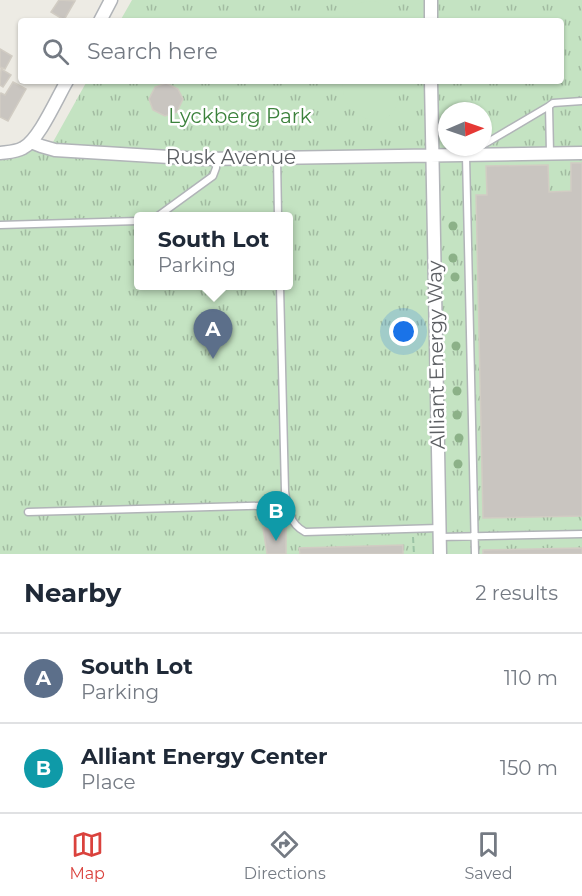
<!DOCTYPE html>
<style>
:root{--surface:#fff;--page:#f2f2f3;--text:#1f2937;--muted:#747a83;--line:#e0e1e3;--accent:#da423d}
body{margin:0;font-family:Montserrat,sans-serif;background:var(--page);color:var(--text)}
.compass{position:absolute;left:438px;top:102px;width:54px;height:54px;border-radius:50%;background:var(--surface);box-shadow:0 2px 4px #0004;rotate:88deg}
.you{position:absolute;left:404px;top:332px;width:21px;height:21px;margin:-15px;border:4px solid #fff;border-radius:50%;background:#1a73e8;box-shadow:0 0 0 9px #1a73e833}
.badge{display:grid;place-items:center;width:39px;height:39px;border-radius:50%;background:var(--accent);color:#fff;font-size:20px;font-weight:700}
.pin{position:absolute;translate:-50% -50px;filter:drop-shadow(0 2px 3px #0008)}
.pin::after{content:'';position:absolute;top:32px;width:21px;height:18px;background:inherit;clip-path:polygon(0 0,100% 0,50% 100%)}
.popup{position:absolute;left:134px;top:212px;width:159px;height:78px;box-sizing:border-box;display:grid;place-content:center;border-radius:6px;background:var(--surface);filter:drop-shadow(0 2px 4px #0005);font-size:20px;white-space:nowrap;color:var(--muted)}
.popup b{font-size:22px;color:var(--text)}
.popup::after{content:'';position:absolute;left:50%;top:100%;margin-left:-12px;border:12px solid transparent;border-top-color:var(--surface)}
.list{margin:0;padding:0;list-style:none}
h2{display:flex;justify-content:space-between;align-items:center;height:78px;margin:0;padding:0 24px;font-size:26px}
h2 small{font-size:20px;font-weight:400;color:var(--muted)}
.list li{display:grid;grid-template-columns:39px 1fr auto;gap:18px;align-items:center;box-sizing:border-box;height:90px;padding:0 24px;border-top:2px solid var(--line)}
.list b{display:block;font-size:22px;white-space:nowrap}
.list p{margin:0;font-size:20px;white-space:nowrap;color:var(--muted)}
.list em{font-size:20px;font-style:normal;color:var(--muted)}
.icon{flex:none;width:33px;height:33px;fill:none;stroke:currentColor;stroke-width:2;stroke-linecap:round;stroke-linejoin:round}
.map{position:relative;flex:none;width:582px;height:554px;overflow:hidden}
.search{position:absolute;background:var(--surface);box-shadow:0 2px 4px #0004;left:18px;right:18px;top:18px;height:66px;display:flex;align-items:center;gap:15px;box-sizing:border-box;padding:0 21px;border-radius:6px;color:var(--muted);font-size:22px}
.sheet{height:258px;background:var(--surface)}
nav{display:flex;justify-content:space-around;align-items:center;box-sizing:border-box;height:84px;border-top:2px solid var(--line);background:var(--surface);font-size:16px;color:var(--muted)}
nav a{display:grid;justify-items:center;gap:3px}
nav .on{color:var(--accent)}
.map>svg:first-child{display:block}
.grass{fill:url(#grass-tufts);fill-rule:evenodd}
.pitch{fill:#c4e3c2}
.building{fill:#c9c5c0;stroke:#d1ccc3;stroke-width:1.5}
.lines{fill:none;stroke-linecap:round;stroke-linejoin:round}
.service-casing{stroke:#b1b4b8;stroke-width:9}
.minor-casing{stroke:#b1b4b8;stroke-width:15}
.path{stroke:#9cc3a5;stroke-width:2;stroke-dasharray:6 3;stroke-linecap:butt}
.service{stroke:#fff;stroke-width:6}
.minor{stroke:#fff;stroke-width:12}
.tree{fill:#8cb188}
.labels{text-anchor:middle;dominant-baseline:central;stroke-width:5;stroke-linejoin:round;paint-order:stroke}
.park-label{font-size:20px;fill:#3c823c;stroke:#fff}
.street-label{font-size:20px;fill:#5c5f63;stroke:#fff}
</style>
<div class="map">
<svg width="582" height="554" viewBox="0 0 582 554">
<defs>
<pattern id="grass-tufts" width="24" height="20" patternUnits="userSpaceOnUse" patternTransform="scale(1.5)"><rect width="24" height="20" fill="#c4e3c2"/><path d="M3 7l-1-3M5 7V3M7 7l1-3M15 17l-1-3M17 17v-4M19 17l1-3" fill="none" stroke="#a2bba1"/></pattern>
</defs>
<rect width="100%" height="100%" fill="#edebe4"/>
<path class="grass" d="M132,0H582V554H0V160C17,160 30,154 41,141L53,142L87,81H561V21H120ZM447,111H483V147H447ZM138,216H288V286H138Z"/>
<path class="pitch" d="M374,1L388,6L398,21H341C349,5 357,2 374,1Z
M342,81H400C400,90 399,100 395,109C385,129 357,119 348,104C343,97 343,89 342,81Z"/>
<path class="building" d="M59,0L75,1L64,20L51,12Z
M0,49L12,56L5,69L0,67Z
M1,69L11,75L3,87L0,85Z
M13,82L26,89L8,121L0,117V95L1,93L5,95Z
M166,83L178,89L183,99L177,112L165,116L153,110L149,99L155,87Z
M571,163H582V516L483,518L476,195H487L486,166L548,165L549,192L571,191Z
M286,527V554H267L263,528Z
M403,545V554H300L299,548Z
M582,548V554H483V550Z"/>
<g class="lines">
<g class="service-casing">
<path id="service" d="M483,145L549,106
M550,153L549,106L553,103L582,101
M277,158L278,216
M158,216L213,176L216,168L217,159
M0,225L138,221
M280,286L285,491C287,507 289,524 305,532L439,528
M28,512L287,505
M440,537L582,534
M475,554L466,156L480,147"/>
</g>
<g class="minor-casing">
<path id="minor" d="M431,0V21
M100,21L111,0
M431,81L440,554
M31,142L41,146L55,150L202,159L582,153
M0,153C8,152 16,152 23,148C39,140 57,98 67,81"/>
</g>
<path class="path" d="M413,537L414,554"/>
<use href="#service" class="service"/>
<use href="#minor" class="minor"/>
</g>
<g class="tree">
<circle cx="453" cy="226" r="4.5"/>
<circle cx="453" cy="258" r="4.5"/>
<circle cx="455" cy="277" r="4.5"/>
<circle cx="456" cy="346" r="4.5"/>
<circle cx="457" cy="391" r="4.5"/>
<circle cx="457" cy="415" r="4.5"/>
<circle cx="459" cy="438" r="4.5"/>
<circle cx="458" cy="464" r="4.5"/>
</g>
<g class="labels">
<g class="park-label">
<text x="240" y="116">Lyckberg Park</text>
</g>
<g class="street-label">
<text x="231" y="157">Rusk Avenue</text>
<text transform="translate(436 355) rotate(-91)">Alliant Energy Way</text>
</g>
</g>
</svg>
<svg class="compass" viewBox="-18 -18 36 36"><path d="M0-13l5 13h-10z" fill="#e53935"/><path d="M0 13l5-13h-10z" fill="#747a83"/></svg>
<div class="you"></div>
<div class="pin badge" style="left:213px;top:359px;background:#5c6f8a">A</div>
<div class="popup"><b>South Lot</b>Parking</div>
<div class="pin badge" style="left:276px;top:541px;background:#0f9aa8">B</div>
<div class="search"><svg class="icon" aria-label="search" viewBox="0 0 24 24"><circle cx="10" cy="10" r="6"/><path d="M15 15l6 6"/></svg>Search here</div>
</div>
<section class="sheet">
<h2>Nearby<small>2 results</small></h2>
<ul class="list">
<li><span class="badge" style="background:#5c6f8a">A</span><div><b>South Lot</b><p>Parking</p></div><em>110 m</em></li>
<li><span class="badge" style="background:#0f9aa8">B</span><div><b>Alliant Energy Center</b><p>Place</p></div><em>150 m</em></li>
</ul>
</section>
<nav>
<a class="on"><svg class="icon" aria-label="map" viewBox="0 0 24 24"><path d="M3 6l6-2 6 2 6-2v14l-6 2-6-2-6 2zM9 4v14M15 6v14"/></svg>Map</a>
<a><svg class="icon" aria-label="directions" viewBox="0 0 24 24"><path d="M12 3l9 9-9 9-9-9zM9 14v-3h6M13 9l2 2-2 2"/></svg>Directions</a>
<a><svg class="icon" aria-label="saved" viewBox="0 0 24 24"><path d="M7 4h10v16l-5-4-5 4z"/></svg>Saved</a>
</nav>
